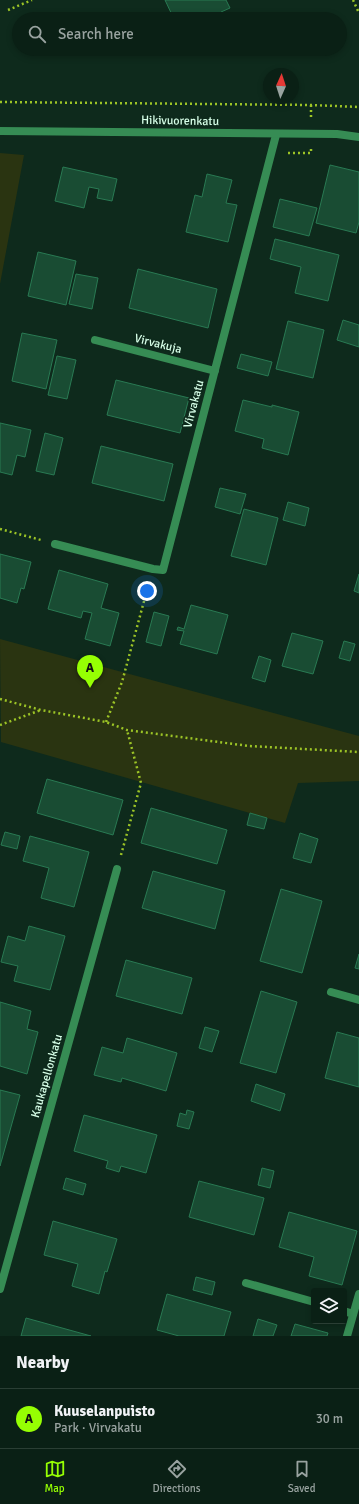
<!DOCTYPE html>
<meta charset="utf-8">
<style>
:root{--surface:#0a2015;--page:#182d22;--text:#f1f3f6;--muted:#99a3a0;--line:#2a3e34;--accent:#96ff03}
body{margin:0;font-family:Signika,sans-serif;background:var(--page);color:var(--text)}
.controls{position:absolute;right:12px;bottom:12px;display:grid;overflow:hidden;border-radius:4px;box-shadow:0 2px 6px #0003}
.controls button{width:36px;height:36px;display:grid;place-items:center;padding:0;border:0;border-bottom:1px solid var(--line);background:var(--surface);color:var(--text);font:20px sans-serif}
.compass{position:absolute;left:263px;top:68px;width:36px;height:36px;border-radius:50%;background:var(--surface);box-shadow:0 2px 6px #0003;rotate:3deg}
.you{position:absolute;left:147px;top:591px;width:14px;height:14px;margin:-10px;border:3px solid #fff;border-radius:50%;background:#1a73e8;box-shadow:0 0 0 6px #1a73e833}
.badge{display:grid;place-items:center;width:26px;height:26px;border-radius:50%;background:var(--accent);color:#111;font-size:13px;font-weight:700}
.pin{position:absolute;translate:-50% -33px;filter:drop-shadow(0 1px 2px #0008)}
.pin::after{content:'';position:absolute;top:21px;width:14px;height:12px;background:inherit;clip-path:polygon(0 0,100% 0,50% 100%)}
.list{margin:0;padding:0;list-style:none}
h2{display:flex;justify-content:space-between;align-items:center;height:52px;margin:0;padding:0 16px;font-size:17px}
h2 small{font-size:13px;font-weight:400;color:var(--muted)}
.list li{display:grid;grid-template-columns:26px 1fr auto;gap:12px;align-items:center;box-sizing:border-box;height:60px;padding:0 16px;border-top:1px solid var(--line)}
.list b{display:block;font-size:15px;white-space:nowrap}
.list p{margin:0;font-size:13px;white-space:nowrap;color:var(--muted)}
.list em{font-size:13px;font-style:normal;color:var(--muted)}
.icon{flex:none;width:22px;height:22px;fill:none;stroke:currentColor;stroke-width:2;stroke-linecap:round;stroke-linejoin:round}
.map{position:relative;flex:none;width:359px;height:1336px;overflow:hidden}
.search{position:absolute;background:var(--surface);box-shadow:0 2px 6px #0003;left:12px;right:12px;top:12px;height:44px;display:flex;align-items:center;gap:10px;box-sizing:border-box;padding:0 14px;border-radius:22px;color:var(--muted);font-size:15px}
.sheet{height:112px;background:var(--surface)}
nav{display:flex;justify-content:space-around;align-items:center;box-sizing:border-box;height:56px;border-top:1px solid var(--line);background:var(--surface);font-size:11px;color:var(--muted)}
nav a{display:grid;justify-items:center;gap:2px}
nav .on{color:var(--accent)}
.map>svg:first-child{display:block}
.green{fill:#2a3411}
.building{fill:#194c33;stroke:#297a53}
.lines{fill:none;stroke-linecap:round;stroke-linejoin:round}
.path{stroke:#9cc426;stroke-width:2.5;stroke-dasharray:2 3;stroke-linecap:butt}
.minor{stroke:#368c54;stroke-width:8}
.tertiary{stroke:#368c54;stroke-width:8}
.labels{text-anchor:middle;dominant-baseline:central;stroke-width:3.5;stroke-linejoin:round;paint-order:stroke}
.street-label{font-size:12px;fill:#d7ffe8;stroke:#0e2a1c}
</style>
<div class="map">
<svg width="359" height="1336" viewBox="0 0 359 1336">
<rect width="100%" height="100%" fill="#0e2a1c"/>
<path class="green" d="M0,153L24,155L0,284Z
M0,639L359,736V781L298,783L285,823L1,742Z"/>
<path class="building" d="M165,0H226L230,8L221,12L222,15L214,19H170L173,17Z
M330,165L359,172V222L356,233L316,223Z
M63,167L117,179L112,201L97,198L99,189L89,187L84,208L55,201Z
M207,174L232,180L226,203L237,205L228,242L186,232L195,195L202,197Z
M280,199L317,208L309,236L273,227Z
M275,239L339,255L328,301L295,293L301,267L270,259Z
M38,252L76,261L66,305L28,296Z
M138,269L217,289L208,328L129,308Z
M76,274L98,278L92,309L69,304Z
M343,320L359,325V347L337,340Z
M288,321L324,330L313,378L276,369Z
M22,333L57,340L46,389L12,381Z
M241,354L272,362L268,376L237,368Z
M57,356L76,360L67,399L48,395Z
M116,380L189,398L180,433L107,415Z
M243,400L272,407V405L299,412L288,455L262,448L264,439L235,431Z
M0,423L31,430L25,457L17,455L12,475L0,472Z
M45,433L63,438L54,475L36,471Z
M101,446L173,464L164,501L92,483Z
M220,488L246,494L240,514L215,507Z
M288,502L309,508L305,526L283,520Z
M244,509L278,518L266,565L231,556Z
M0,554L31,562L24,589L21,588L17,603L0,598Z
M59,570L108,584L101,608L119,613L110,646L85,639L92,613L83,611L81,618L48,609Z
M359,574V593L354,591Z
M191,605L228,615L217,654L180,644L184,631L177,630L178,627L184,629Z
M154,612L169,616L161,646L146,642Z
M292,633L323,641L313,674L282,666Z
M344,641L355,644L350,661L339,658Z
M259,656L271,660L265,682L252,678Z
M47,779L123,800L113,835L37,813Z
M151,808L227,830L217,864L141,843Z
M250,813L267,818L264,829L247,825Z
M5,832L20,836L17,849L1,845Z
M300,833L318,839L311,863L293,858Z
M30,836L89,852L74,907L41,898L49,868L23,861Z
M153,871L225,891L215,929L142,908Z
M281,889L322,901L302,973L260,961Z
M29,926L65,936L50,990L14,981L18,966L1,962L8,936L25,941Z
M359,954V969L355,968Z
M126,960L192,978L182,1014L116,996Z
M261,991L297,1002L276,1073L240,1063Z
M0,1002L31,1011L27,1029L38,1032L27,1074L0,1066Z
M205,1027L219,1031L212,1052L199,1048Z
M337,1032L359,1038V1087L325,1078Z
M127,1038L177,1053L166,1091L122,1078L121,1082L94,1075L102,1047L123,1053Z
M256,1084L285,1094L280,1111L251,1101Z
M0,1090L20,1095L0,1166Z
M187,1110L194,1112L189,1129L177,1126L180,1113L186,1115Z
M84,1115L157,1135L146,1173L121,1166L119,1172L106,1168L108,1161L74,1151Z
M262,1168L274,1171L270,1188L258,1185Z
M66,1178L86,1184L83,1195L63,1189Z
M199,1181L264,1198L254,1235L189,1217Z
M289,1212L357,1231L342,1285L309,1276L314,1257L279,1247Z
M53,1221L117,1239L107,1272L105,1271L99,1294L72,1286L78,1264L44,1255Z
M196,1277L215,1282L212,1295L193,1290Z
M167,1294L231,1312L224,1336H179L157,1330Z
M26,1318L91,1336H21Z
M258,1319L277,1325L273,1336H253Z
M295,1324L328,1333L327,1336H291Z"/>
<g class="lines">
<path class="path" d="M353,0L359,13
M8,10L32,0
M0,102L311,105L359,107
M311,117V105
M288,153H311V148
M0,529L41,540
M0,699L41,710L106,722L127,730L249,746L359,752
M106,722L122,682L149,583
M0,725L41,710
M121,855L141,783L127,730"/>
<path class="minor" d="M95,340L215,371
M55,544L153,569L163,570L276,135
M331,992L359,1000
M246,1283L314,1302
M0,1289L117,869
M344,1311L353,1314
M347,1336L359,1294"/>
<path class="tertiary" d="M0,131L337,134L359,137"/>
</g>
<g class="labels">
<g class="street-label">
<text transform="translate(180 121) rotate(1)">Hikivuorenkatu</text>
<text transform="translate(158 344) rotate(14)">Virvakuja</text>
<text transform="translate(194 404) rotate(-75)">Virvakatu</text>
<text transform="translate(47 1076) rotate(-74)">Kaukapellonkatu</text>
</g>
</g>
</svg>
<div class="controls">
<button><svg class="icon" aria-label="layers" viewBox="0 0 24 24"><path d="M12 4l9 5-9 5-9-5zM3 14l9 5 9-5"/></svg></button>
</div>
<svg class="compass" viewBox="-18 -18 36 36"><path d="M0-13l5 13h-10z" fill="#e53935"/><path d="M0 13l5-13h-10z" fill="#99a3a0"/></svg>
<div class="you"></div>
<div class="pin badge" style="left:90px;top:688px">A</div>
<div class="search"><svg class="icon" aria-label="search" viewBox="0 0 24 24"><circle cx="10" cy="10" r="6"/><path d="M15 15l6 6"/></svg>Search here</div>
</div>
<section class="sheet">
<h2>Nearby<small></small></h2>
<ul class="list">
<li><span class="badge">A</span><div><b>Kuuselanpuisto</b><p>Park · Virvakatu</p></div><em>30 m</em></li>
</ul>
</section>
<nav>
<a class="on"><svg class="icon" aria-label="map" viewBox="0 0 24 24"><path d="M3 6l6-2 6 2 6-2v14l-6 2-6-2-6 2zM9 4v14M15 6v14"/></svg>Map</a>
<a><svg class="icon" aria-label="directions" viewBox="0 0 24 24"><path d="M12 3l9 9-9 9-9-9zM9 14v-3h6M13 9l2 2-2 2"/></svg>Directions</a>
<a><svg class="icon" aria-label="saved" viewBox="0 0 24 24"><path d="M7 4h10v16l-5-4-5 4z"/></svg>Saved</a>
</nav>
